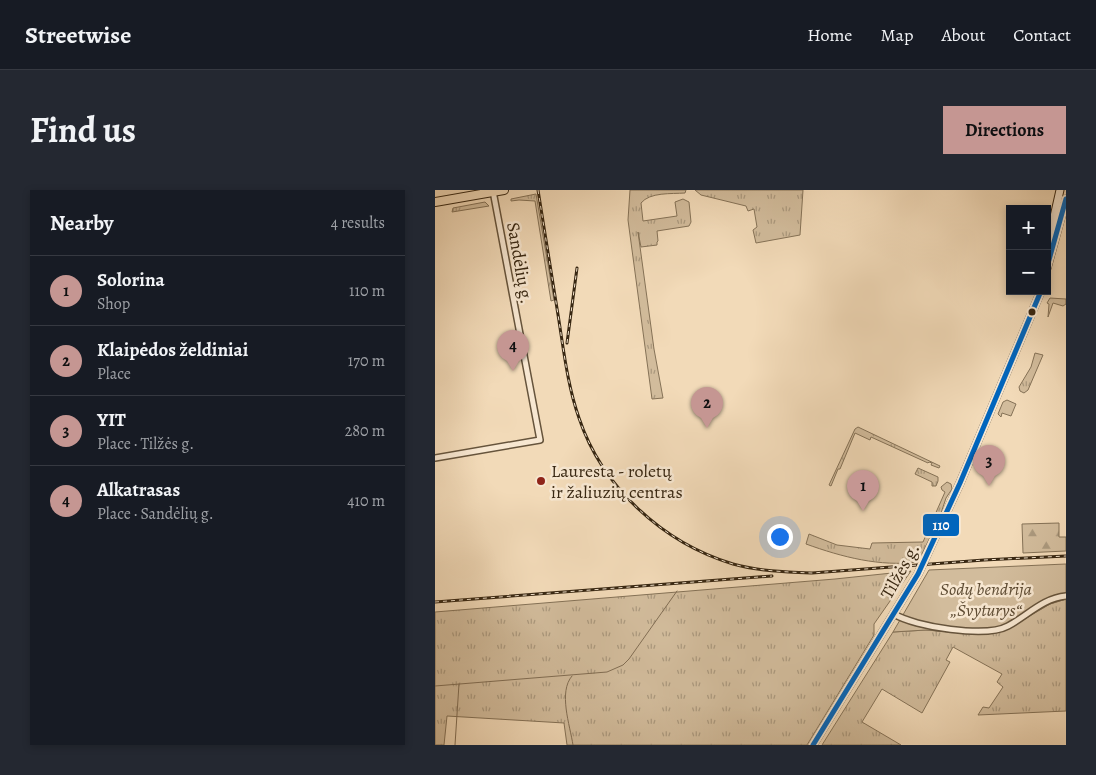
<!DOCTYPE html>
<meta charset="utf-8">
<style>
:root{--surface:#171b24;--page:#242831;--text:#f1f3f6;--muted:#9ea1a6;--line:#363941;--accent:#c59692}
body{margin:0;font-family:Alegreya,serif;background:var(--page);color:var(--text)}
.controls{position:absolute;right:15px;top:15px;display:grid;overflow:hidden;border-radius:0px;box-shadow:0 2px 8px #0003}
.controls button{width:45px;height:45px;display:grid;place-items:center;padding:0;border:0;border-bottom:1px solid var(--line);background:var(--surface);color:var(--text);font:25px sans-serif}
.you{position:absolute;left:344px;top:346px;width:18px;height:18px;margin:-12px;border:4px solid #fff;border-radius:50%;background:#1a73e8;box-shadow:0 0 0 8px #1a73e833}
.badge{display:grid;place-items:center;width:32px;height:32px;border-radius:50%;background:var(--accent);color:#111;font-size:16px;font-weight:700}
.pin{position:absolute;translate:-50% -41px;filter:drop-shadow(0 1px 2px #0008)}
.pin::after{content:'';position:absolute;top:26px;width:18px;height:15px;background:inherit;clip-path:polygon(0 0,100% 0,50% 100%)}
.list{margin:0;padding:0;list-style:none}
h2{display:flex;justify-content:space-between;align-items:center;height:65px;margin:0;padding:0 20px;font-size:21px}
h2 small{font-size:16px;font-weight:400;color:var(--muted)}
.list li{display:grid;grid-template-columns:32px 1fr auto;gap:15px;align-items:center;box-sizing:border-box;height:70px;padding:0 20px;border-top:1px solid var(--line)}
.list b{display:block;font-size:19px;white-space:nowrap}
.list p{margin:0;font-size:16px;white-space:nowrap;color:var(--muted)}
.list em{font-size:16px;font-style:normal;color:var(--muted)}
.map{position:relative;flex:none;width:631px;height:555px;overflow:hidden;border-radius:0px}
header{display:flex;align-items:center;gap:30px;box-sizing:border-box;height:70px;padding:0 25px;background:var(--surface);border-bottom:1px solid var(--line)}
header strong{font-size:24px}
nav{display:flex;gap:28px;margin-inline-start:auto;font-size:18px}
.intro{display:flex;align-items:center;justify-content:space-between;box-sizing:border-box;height:120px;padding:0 30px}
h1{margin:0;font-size:35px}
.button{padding:12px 22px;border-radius:0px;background:var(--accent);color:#111;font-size:18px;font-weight:700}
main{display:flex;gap:30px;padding:0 30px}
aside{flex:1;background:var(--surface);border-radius:0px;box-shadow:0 2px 8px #0003}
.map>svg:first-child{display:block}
.grass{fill:url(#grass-tufts);stroke:#857257}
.forest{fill:url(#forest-firs);stroke:#857257}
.garden{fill:#d2bc9c;stroke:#857257}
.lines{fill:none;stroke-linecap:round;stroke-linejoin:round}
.stream{stroke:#826e54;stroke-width:1}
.minor-casing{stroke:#66543c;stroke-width:8}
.secondary-casing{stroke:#382712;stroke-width:9}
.primary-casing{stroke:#382712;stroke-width:10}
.minor{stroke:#f7e7d1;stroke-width:5}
.secondary{stroke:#f7e7d1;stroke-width:7}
.primary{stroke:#f2dab8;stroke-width:8}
.rail-casing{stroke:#382712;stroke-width:3}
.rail{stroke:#f7e7d1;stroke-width:1;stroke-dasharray:4;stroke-linecap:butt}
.bus-1-casing{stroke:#f7e7d1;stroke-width:9}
.bus-1{stroke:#0065bd;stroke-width:5}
.bus-dot{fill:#382712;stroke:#f7e7d1;stroke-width:2}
.poi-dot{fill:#8f2418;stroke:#f7e7d1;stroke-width:2}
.labels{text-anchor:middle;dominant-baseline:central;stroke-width:5;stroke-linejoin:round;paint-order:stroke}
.street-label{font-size:18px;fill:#382712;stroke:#f7e7d1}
.poi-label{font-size:18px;fill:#382712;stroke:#f7e7d1;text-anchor:start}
.park-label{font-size:18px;font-style:italic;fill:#5e4c34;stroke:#f7e7d1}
.line-badge{stroke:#f7e7d1;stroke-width:2}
.badge-label{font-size:14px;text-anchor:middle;font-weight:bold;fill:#fff}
</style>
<header>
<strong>Streetwise</strong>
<nav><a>Home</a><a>Map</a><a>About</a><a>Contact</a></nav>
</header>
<div class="intro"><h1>Find us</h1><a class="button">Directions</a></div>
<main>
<aside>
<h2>Nearby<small>4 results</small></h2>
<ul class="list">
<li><span class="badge">1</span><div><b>Solorina</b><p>Shop</p></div><em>110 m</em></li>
<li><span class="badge">2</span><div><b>Klaipėdos želdiniai</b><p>Place</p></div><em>170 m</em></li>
<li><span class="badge">3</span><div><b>YIT</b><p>Place · Tilžės g.</p></div><em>280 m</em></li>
<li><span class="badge">4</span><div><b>Alkatrasas</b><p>Place · Sandėlių g.</p></div><em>410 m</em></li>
</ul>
</aside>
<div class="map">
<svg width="631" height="555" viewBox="0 0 631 555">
<defs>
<pattern id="grass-tufts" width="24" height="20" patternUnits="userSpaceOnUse" patternTransform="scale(1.25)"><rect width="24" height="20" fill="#d2bc9c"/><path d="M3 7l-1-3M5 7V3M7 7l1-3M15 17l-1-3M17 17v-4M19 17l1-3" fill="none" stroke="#ab997e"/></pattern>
<pattern id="forest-firs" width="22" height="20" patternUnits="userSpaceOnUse" patternTransform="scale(1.25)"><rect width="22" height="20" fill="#d2bc9c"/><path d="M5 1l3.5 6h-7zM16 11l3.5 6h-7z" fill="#ab997e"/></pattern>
</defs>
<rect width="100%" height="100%" fill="#f2dab8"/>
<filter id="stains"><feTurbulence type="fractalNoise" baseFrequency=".004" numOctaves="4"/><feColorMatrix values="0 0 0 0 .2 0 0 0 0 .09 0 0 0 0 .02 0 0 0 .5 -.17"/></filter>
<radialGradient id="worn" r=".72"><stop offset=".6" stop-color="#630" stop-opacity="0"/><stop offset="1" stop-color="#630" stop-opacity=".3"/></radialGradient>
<path class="grass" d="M195,0H251L250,3C236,4 215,2 206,13L208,31L242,26L240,12L248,9L254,12L256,32L254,36L222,41L223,51L222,52V55L206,57L203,42L219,159L228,208L217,209L193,30Z
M260,0H368L365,45L321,53L318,40L322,37L319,19L313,21L311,16L266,5Z
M101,4L119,110L116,111L100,11L84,10L76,11V9Z
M50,12L54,16L17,22L18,18Z
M615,108L631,109V114L628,116L618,113L613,127L614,114L612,113Z
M600,163L608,165L593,200L589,203L585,201L584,197L596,177Z
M572,210L581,214L576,226L567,223L566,227L563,224L568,212Z
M423,237L505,276L504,278L496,275L497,273L494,272L493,273L436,247L435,250L420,243L405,279H403L396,296L394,295L420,239Z
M483,278L503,287V291L501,296H497V292L480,284Z
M512,292L516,294L517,299L511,308L504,329L483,372C445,377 407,367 371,354L374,344L402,355L435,359L437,353L488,352L510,302L507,300L506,297Z
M476,381L439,434V445L372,555H132L129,533L12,526L9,555H0V422L400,389Z
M631,409V521L543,525L548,517L554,518L568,497L562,492L567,484L518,457L511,470L515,472L487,523L447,499L427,532L466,555H387L458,442L491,440L528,443L583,433L615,414Z"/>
<path class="forest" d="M624,333V347H631V361L588,363L587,334Z"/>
<path class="garden" d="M631,374V409L615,414L567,441L528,443L491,440L458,442L494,380Z"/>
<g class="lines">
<path class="stream" d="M137,486C123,502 135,535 138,555
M0,496L172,482L188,475L194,469L242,401
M20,555L24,494"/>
<g class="minor-casing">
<path id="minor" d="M0,268L105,250L58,1
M459,424C480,437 551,448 573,436C592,426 608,408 631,406"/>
</g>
<g class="secondary-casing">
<path id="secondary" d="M616,51V40L625,0
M612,78L631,9
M378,555L483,384L525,293L606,101"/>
</g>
<g class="primary-casing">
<path id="primary" d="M0,12L69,0"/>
</g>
<use href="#minor" class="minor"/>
<use href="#secondary" class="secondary"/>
<use href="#primary" class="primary"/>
<g class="rail-casing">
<path id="rail" d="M103,0C110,44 117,87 124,131C129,163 133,197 144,228C167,297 228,353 298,374C323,381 351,382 377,383L549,370L631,366
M132,153L142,78
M0,412L337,386"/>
</g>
<use href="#rail" class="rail"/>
<g class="bus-1-casing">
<path id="bus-1" d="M612,77L631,9
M378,555L483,384L525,293L606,101"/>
</g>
<use href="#bus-1" class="bus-1"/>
</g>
<circle class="bus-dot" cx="597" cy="122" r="4.5"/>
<circle class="poi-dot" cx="106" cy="291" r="5"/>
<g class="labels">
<g class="street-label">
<text transform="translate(85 73) rotate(80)">Sandėlių g.</text>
<text transform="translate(465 381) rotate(-61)">Tilžės g.</text>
</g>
<g class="poi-label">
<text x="116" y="281">Lauresta - roletų<tspan x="116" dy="21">ir žaliuzių centras</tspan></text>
</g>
<g class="park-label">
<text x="551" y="399">Sodų bendrija<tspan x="551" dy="21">„Švyturys“</tspan></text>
</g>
</g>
<rect class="line-badge" x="487" y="323" width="38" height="24" rx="5" fill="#0065bd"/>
<g class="badge-label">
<text x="506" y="340">110</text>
</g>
<rect width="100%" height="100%" filter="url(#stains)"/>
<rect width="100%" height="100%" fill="url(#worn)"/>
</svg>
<div class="controls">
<button>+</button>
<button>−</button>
</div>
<div class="you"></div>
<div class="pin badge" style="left:428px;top:321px">1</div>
<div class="pin badge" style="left:272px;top:238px">2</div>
<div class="pin badge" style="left:554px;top:296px">3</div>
<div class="pin badge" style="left:78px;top:181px">4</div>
</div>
</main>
